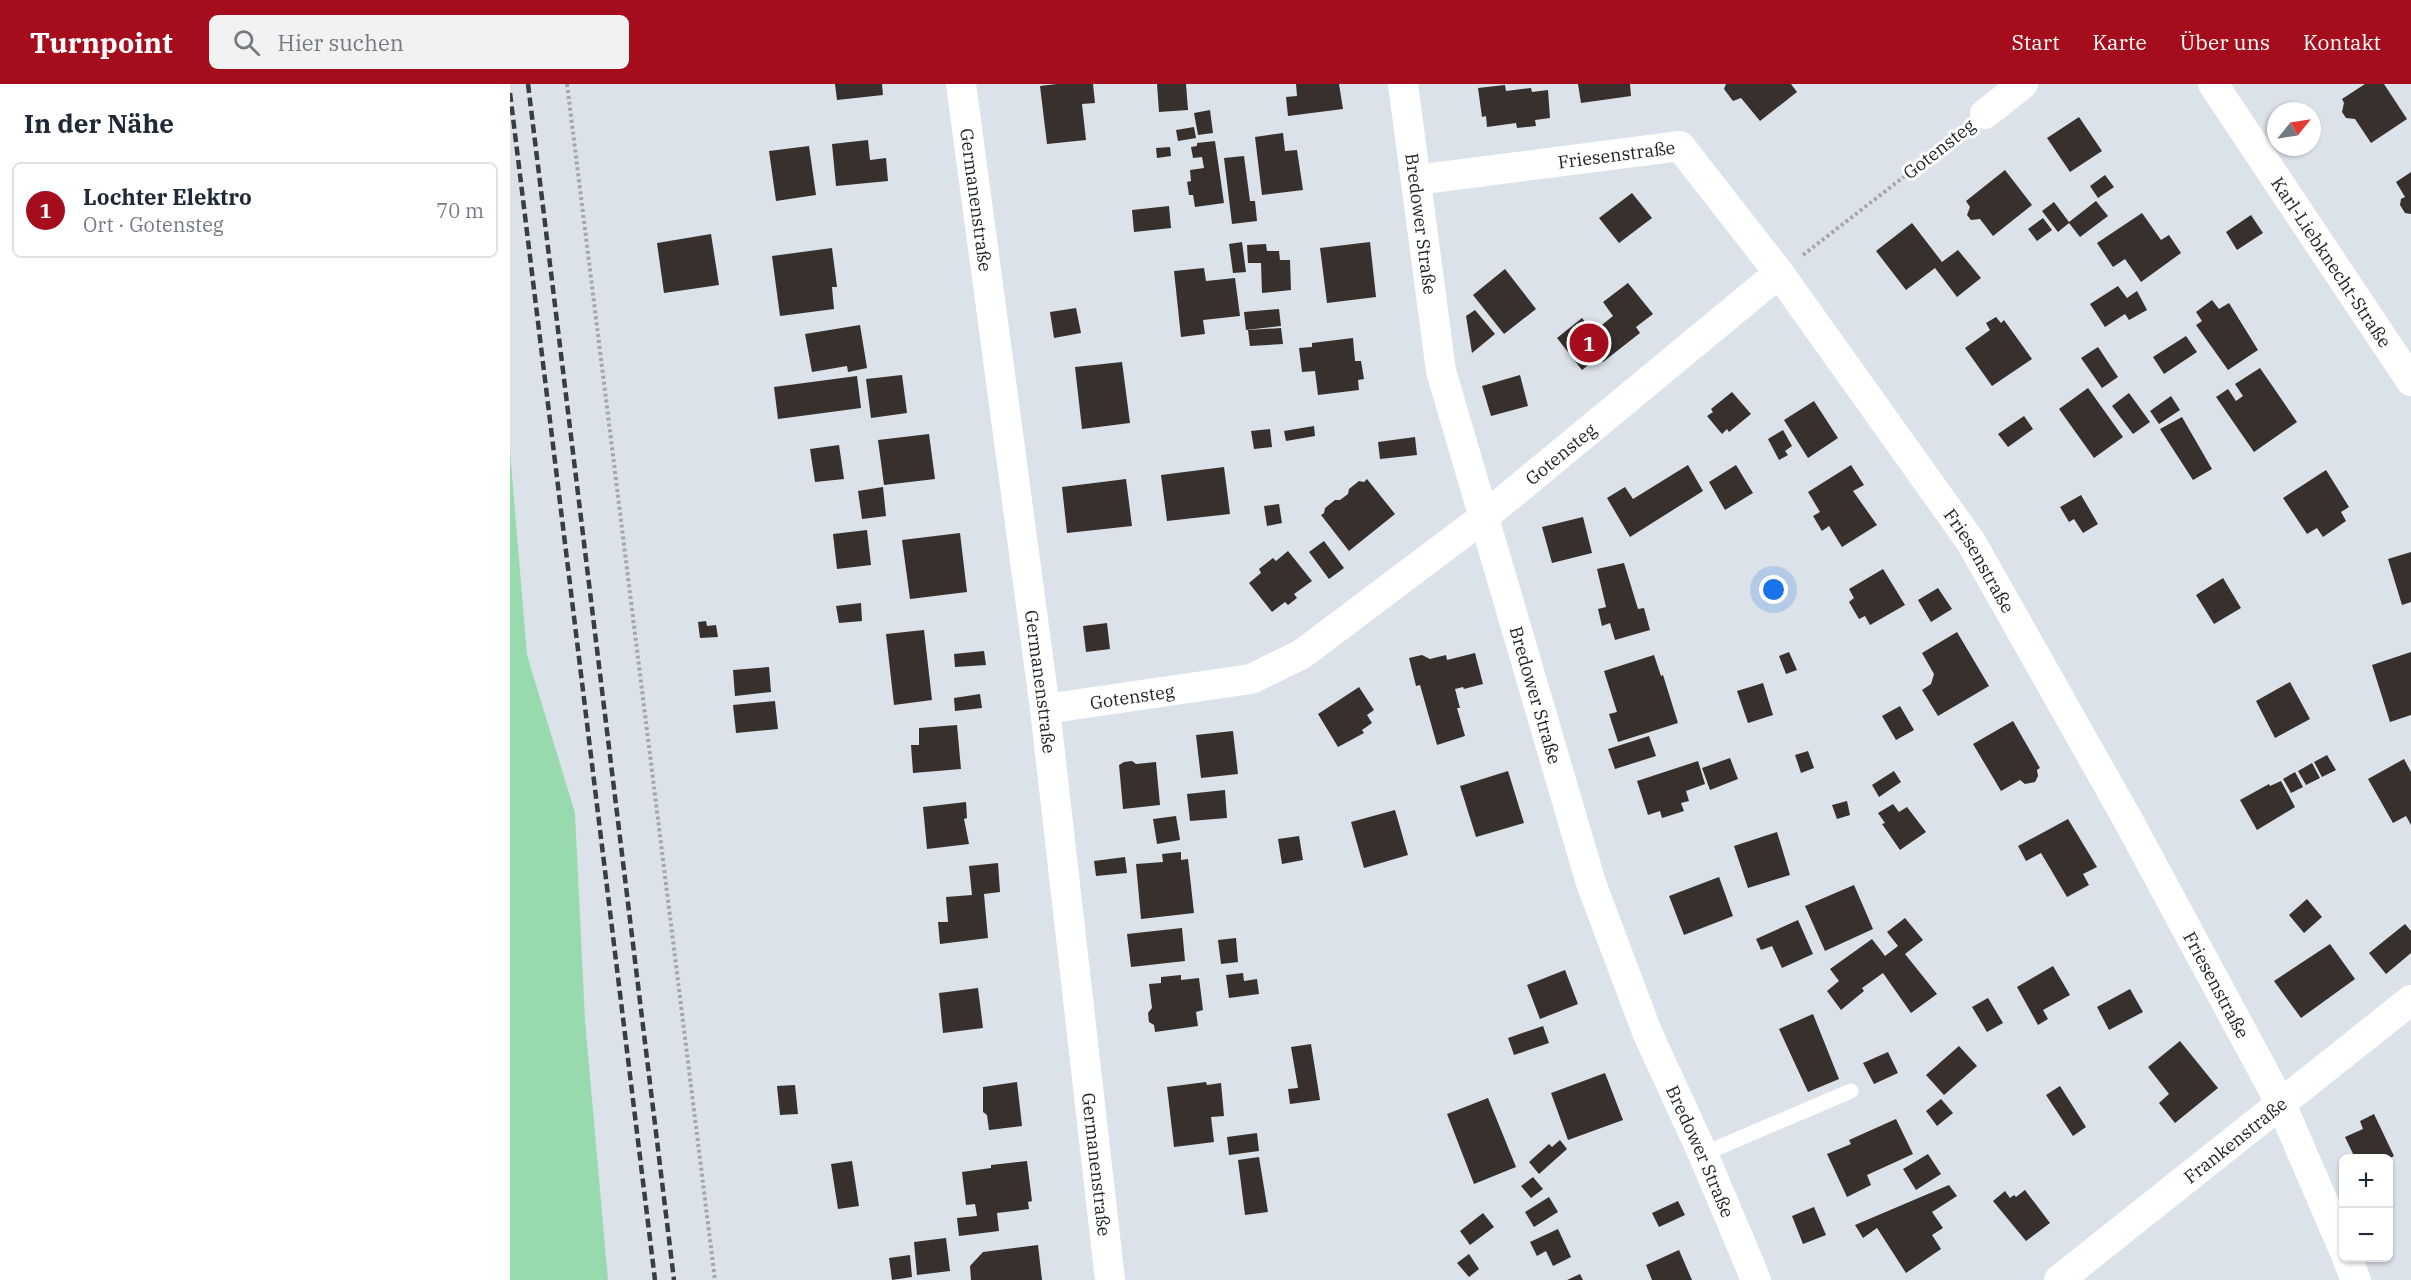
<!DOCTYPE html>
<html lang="de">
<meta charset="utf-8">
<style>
:root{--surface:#fff;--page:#f2f2f3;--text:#1f2937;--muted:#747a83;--line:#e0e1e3;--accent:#a50c1c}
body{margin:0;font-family:"IBM Plex Serif",serif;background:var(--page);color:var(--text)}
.controls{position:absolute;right:18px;bottom:18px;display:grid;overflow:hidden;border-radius:9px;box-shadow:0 2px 4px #0004}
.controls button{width:54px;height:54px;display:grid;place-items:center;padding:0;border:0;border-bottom:2px solid var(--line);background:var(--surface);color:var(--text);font:30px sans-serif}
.compass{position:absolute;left:1757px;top:18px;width:54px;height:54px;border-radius:50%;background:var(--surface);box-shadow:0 2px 4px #0004;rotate:60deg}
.you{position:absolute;left:1264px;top:506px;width:21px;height:21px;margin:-15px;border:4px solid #fff;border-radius:50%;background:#1a73e8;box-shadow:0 0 0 9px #1a73e833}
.badge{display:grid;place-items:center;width:39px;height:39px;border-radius:50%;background:var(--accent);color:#fff;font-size:20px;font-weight:700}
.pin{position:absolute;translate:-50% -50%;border:3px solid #fff;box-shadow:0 2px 6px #0006}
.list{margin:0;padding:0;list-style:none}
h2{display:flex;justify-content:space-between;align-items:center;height:78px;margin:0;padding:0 24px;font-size:26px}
h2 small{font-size:20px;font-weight:400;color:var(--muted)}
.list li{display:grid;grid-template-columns:39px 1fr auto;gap:18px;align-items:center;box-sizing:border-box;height:96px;margin:0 12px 12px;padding:0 12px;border:2px solid var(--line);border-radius:9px}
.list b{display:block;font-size:22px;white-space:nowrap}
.list p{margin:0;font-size:20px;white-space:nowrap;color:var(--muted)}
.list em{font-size:20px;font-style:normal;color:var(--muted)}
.icon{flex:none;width:33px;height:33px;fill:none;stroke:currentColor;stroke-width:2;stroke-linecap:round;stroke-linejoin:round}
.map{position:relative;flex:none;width:1901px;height:1196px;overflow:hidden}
header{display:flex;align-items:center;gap:36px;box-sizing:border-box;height:84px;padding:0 30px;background:var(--accent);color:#fff}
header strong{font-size:28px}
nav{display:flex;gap:33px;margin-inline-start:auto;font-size:21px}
.search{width:420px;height:54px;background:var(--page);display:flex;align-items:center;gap:15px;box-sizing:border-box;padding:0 21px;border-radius:9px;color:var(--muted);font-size:22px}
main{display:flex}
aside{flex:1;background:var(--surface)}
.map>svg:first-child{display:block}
.green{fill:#98daad}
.building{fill:#37302d}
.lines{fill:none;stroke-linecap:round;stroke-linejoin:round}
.path{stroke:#a1a7ac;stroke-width:4;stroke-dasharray:3 3;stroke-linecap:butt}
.service{stroke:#fff;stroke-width:15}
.minor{stroke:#fff;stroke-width:30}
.rail{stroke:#3a3e41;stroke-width:4.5;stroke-dasharray:9 4.5;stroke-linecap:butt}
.labels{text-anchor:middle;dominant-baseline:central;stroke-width:6;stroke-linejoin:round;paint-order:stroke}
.street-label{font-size:18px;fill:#1f2224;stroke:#fff}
</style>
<header>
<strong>Turnpoint</strong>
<div class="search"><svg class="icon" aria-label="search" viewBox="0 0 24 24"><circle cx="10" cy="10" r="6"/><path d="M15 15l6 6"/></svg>Hier suchen</div>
<nav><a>Start</a><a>Karte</a><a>Über uns</a><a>Kontakt</a></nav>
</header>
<main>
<aside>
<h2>In der Nähe<small></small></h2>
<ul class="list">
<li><span class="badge">1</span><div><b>Lochter Elektro</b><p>Ort · Gotensteg</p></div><em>70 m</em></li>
</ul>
</aside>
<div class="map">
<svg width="1901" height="1196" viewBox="0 0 1901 1196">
<rect width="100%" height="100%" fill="#dbe2e9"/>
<path class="green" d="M0,367L17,571L65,729L75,936L98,1196H0Z"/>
<path class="building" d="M325,0H372L373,11L327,16Z
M547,0H583L585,19L572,20L576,56L537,60L530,2Z
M647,0H676L678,26L649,28Z
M786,0H829L833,25L778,32L776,13L787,12Z
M1068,0H1120L1121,12L1071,19Z
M1216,0H1281L1287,8L1250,37L1231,14L1223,17L1214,5Z
M1855,0H1874L1897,35L1861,59L1845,35L1836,34L1832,28L1834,19L1832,15Z
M995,1L996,7L1021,4L1022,8L1038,6L1040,34L1025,36L1026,42L1007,44L1006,39L977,43L976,32L972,33L968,4Z
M700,26L703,49L688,51L684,29Z
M1569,33L1592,67L1560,88L1537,54Z
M684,43L686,54L668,57L666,46Z
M773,49L775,67L787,66L793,106L752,111L745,53Z
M358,56L360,76L376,74L378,97L326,102L322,60Z
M705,57L714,119L685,123L683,111H679L677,98L681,97L680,86L694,84L692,73L683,74L681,63L687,62V59Z
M299,62L306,111L266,117L259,67Z
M660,63L661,72L647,74L646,64Z
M734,72L740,117H745L747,137L722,140L714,74Z
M1495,86L1522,121L1483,152L1470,135L1461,136L1457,131L1460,123L1456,117Z
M1901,88V130L1895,129L1890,121L1891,115L1895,113L1886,98Z
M1595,91L1604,103L1588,114L1580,102Z
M1122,109L1142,134L1109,159L1089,134Z
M1586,117L1598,132L1570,153L1559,139L1548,148L1532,127L1544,118L1559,138Z
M659,122L661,144L624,148L622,126Z
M1632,129L1651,156L1659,151L1671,169L1631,198L1615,175L1603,183L1587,159Z
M1741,131L1753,149L1727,166L1716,148Z
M1533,134L1542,146L1527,157L1518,145Z
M1402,139L1432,178L1448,166L1471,194L1447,213L1425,184L1396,206L1366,167Z
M201,150L209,201L154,209L147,159Z
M732,158L736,188L723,189L719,160Z
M860,158L866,213L817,219L810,164Z
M756,160L757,167H769L770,176H780L781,206L752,209L751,179H738L737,161Z
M322,164L327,203H322L324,225L270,232L262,172Z
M694,184L696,197L725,194L730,232L693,236L695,250L671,253L664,187Z
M995,185L1026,225L994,250L963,211Z
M1118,199L1143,230L1126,243L1130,249L1093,278L1089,273L1072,286L1047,254L1072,234L1083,248L1103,232L1093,218Z
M1608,202L1617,214L1627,207L1637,226L1619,236L1615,230L1595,243L1580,220Z
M1702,216L1709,225L1719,219L1748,266L1718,286L1686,241L1692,237L1686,228Z
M566,224L571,249L544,254L540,228Z
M769,225L771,242L736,246L734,228Z
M965,226L985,250L962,269L956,232Z
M1486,233L1491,239L1494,236L1522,275L1482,302L1455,264L1480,246L1476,239Z
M350,241L357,284L338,288L337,282L302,288L295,250Z
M771,244L773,260L740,262L738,246Z
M1676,252L1687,268L1654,290L1643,273Z
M843,254L845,277H851L854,295L848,296L849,306L808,311L805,287L792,288L789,264L802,263V259Z
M1588,263L1608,293L1592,304L1571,274Z
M612,278L620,339L572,345L565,283Z
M1750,284L1787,338L1744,368L1706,313L1718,305L1726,317L1733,312L1725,300Z
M392,291L397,329L361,334L356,295Z
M1010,291L1018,322L981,332L972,302Z
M347,292L351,324L268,335L264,303Z
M1578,304L1613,353L1584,374L1549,325Z
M1222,308L1241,330L1219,348L1217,345L1212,350L1197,332L1203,328L1201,325Z
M1619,309L1640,338L1623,350L1602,322Z
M1661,312L1670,326L1649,340L1640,327Z
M1304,317L1328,354L1298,374L1274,336Z
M1514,332L1523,345L1498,363L1488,350Z
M1672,333L1702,385L1683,396L1650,345Z
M804,342L805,352L776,357L774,347Z
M760,345L762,363L744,365L741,347Z
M1273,346L1282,362L1275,367L1278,371L1269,376L1258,355Z
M419,350L425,395L374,401L368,356Z
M905,353L907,371L870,375L868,358Z
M329,361L334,395L305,398L300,365Z
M1178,381L1193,407L1120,453L1097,414L1115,403L1123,415Z
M1226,381L1243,409L1215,426L1199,398Z
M1341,381L1354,401L1343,407L1367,441L1332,463L1319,442L1312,447L1303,432L1310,428L1298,408Z
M714,383L720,430L657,437L651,391Z
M1816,386L1839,423L1831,428L1836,437L1813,453L1807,444L1797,450L1773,414Z
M616,395L622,442L557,449L552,403Z
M857,395L885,430L839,467L811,431L814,429L815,424L825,416H830L838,410L839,405L849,397L854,398Z
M373,403L376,432L352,435L348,407Z
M1571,411L1588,440L1573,449L1564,435L1559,438L1550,423Z
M769,420L772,439L757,442L754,422Z
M1073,433L1082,469L1042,479L1032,443Z
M357,446L361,481L327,485L323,450Z
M450,449L457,508L400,515L392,456Z
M814,457L834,484L819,495L799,468Z
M778,467L802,497L784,510L787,514L778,521L775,518L762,528L739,499L751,489L749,485L763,474L766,477Z
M1901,468V518L1892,521L1878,475Z
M1114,479L1128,525L1134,524L1140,546L1105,556L1100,539L1092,542L1088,525L1096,523L1087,485Z
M1373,485L1395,521L1360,541L1355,532L1349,535L1339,518L1344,514L1339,505Z
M1713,494L1731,524L1704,540L1686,511Z
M1428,504L1442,525L1421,538L1408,516Z
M351,519L352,537L329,539L326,522Z
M196,537L197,542L206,541L208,553L190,554L188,538Z
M597,539L600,565L576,568L573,542Z
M414,546L422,616L384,621L376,550Z
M1447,548L1479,602L1428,632L1412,606L1421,600L1424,590L1412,569Z
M474,567L476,581L445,583L444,570Z
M1279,568L1287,586L1276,590L1269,572Z
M1901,568V631L1880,638L1862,581Z
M965,569L973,600L954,605L953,603L945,605L950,624H947L955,652L927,661L910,601L906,602L899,574L912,571L920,575L936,571L937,576Z
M1144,571L1151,592L1153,591L1168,639L1108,658L1099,630L1107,628L1094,587Z
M259,583L261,608L225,612L223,586Z
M1780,598L1800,635L1765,654L1746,617Z
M1253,599L1263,631L1238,639L1227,607Z
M849,603L864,626L857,631L862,639L852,646L854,649L828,663L808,630Z
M470,610L472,624L445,627L444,614Z
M265,617L268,645L226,649L223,621Z
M1390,622L1404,646L1386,656L1372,632Z
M1503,637L1530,684L1527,686L1528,692L1525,698L1515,700L1510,696L1491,707L1463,660Z
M447,641L451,685L403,689L401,661H409V644Z
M723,647L728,690L691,694L686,651Z
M1139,652L1146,672L1105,685L1098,665Z
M1298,667L1304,684L1291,689L1285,671Z
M1817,671L1826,686L1812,693L1804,678Z
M1220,674L1228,695L1200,706L1192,684Z
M1894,675L1901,688V741L1896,732L1883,739L1858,695Z
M622,677L626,680L646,678L650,721L613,725L609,681L614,678Z
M1188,677L1195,700L1176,707L1179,717L1171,719L1174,727L1152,734L1150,727L1138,731L1127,697Z
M1802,679L1810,694L1796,701L1788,687Z
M998,687L1014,739L966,753L950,702Z
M1384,687L1391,698L1369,713L1362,701Z
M1785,688L1793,703L1781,709L1773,695Z
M1771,697L1785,723L1747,746L1730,716L1759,700L1760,702Z
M715,706L717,734L680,737L677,710Z
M1337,717L1340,731L1327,735L1322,721Z
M456,718L457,734L454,735L459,760L417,765L413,723Z
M1383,720L1389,728L1397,723L1416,748L1390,766L1372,740L1375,739L1368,729Z
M885,726L898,771L854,784L841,738Z
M666,732L670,756L647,760L643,735Z
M1558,735L1587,783L1573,790L1579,801L1557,813L1531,769L1516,777L1508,762Z
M1267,748L1280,791L1238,804L1224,762Z
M789,752L793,776L772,780L768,755Z
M671,768V776L678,775L684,829L631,835L626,780L653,778L652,770Z
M615,773L617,789L586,792L584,777Z
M488,779L490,808L474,810L478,854L430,860L428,838H438L436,813L462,811L459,782Z
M1209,793L1223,832L1174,851L1159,812Z
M1344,801L1363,845L1315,867L1295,822Z
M1797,815L1812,833L1794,849L1779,831Z
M1395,834L1413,856L1395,870L1427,910L1401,929L1373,889L1352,904L1354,907L1331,926L1317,907L1329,897L1320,885L1362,855L1375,872L1388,862L1377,848Z
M1288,836L1303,870L1272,884L1262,862L1251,866L1246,855Z
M1895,840L1901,847V869L1876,890L1859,869Z
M672,844L675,877L621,883L617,850Z
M726,854L728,878L711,880L708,856Z
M1820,860L1845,895L1791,934L1764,897Z
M1543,882L1560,911L1533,926L1538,935L1528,941L1507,903Z
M1055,886L1068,920L1030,935L1017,901Z
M733,889L734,897L747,895L749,910L719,914L716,891Z
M671,891V896L689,894L693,926L686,928L688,942L645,948L644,941L639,938L638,929L642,924L639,900L651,899V893Z
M468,904L473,944L433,949L429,909Z
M1620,905L1633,928L1599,946L1587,923Z
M1478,914L1493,939L1477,948L1462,923Z
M1303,930L1329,995L1298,1008L1269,945Z
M1033,942L1039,959L1004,971L998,954Z
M1670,957L1708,1004L1665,1039L1649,1019L1659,1010L1638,983Z
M801,960L810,1016L780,1020L778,1005L788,1004L781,963Z
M1449,962L1467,982L1434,1011L1416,991Z
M1378,968L1388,989L1364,1000L1353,979Z
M1095,989L1113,1036L1058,1056L1041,1009Z
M507,998L512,1042L479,1046L477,1031L473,1028V1003Z
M696,998L697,1001L711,999L714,1032L701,1033L704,1058L664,1063L657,1003Z
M285,1001L288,1030L270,1031L267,1002Z
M1550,1002L1576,1043L1563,1052L1536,1011Z
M978,1014L1006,1083L964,1100L937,1030Z
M1431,1015L1443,1029L1427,1042L1416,1027Z
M1864,1030L1884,1072L1880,1074H1845L1835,1053L1853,1045L1850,1037Z
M1386,1035L1403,1070L1357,1091L1361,1101L1337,1113L1317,1070L1341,1060L1339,1056Z
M747,1049L749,1067L719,1071L717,1053Z
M1050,1056L1057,1065L1029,1090L1019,1078L1039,1060L1042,1063Z
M1418,1070L1431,1090L1406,1106L1393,1085Z
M749,1073L758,1128L735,1131L728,1076Z
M342,1077L349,1122L328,1125L321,1080Z
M517,1077L522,1117L518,1118L519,1125L487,1129L489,1147L449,1152L447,1134L467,1132L465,1120L456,1121L452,1088L481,1084V1081Z
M1023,1093L1033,1105L1021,1114L1011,1102Z
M1439,1101L1447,1112L1422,1128L1433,1144L1422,1151L1431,1165L1396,1189L1367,1144L1353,1154L1345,1141Z
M1515,1106L1540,1139L1516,1157L1483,1117L1495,1107L1500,1114L1504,1111L1506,1113Z
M1039,1113L1048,1128L1024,1143L1015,1128Z
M1168,1117L1175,1131L1149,1143L1142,1129Z
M1304,1123L1316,1151L1293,1160L1282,1132Z
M973,1129L984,1143L960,1161L950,1147Z
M1048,1145L1061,1173L1043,1182L1036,1167L1027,1172L1020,1158Z
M436,1154L440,1187L407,1191L404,1158Z
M528,1161L532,1196H461L460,1182L473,1168Z
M1169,1166L1182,1196H1142L1136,1181Z
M959,1170L969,1185L959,1193L947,1179Z
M400,1171L402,1193L382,1196L379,1174Z
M1070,1190L1073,1196H1057Z"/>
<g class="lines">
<path class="path" d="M57,0L205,1196
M1293,171L1453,47"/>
<path class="service" d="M1193,1070L1341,1007"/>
<g class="minor">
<path id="s1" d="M451,0L535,625L600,1196"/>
<path id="s2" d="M893,0L931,287L1081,799L1137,948L1193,1070L1246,1196"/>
<path id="s3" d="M1703,0L1901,297"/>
<path d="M1475,30L1513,0"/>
<path id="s4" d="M906,96L1170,62L1269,189L1461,458L1618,736L1771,1020L1834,1166"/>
<path id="s5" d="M535,625L741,595L792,570L974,433L1269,189"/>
<path d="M1837,1174L1846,1196"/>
<path id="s6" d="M1549,1196L1901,916"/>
</g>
<path class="rail" d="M18,0L164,1196
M0,9L145,1196"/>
</g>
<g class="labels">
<g class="street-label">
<text transform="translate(1429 65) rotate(-38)">Gotensteg</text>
<text stroke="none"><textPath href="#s4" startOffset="202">Friesenstraße</textPath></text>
<text stroke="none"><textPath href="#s1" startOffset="117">Germanenstraße</textPath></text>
<text stroke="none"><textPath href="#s2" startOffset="141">Bredower Straße</textPath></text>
<text stroke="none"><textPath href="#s3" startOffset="214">Karl-Liebknecht-Straße</textPath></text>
<text stroke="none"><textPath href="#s5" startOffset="592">Gotensteg</textPath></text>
<text stroke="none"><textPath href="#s4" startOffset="778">Friesenstraße</textPath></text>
<text stroke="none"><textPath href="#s1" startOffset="603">Germanenstraße</textPath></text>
<text stroke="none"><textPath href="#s2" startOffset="627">Bredower Straße</textPath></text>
<text stroke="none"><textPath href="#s5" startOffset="88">Gotensteg</textPath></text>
<text stroke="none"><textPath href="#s4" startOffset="1264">Friesenstraße</textPath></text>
<text stroke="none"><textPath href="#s6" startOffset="225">Frankenstraße</textPath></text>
<text stroke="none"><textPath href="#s2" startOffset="1113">Bredower Straße</textPath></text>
<text stroke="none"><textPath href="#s1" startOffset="1089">Germanenstraße</textPath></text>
</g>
</g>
</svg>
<div class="controls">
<button>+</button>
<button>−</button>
</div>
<svg class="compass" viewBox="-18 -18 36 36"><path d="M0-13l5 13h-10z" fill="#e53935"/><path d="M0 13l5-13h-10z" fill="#747a83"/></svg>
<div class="you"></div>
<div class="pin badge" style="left:1079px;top:259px">1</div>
</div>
</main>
